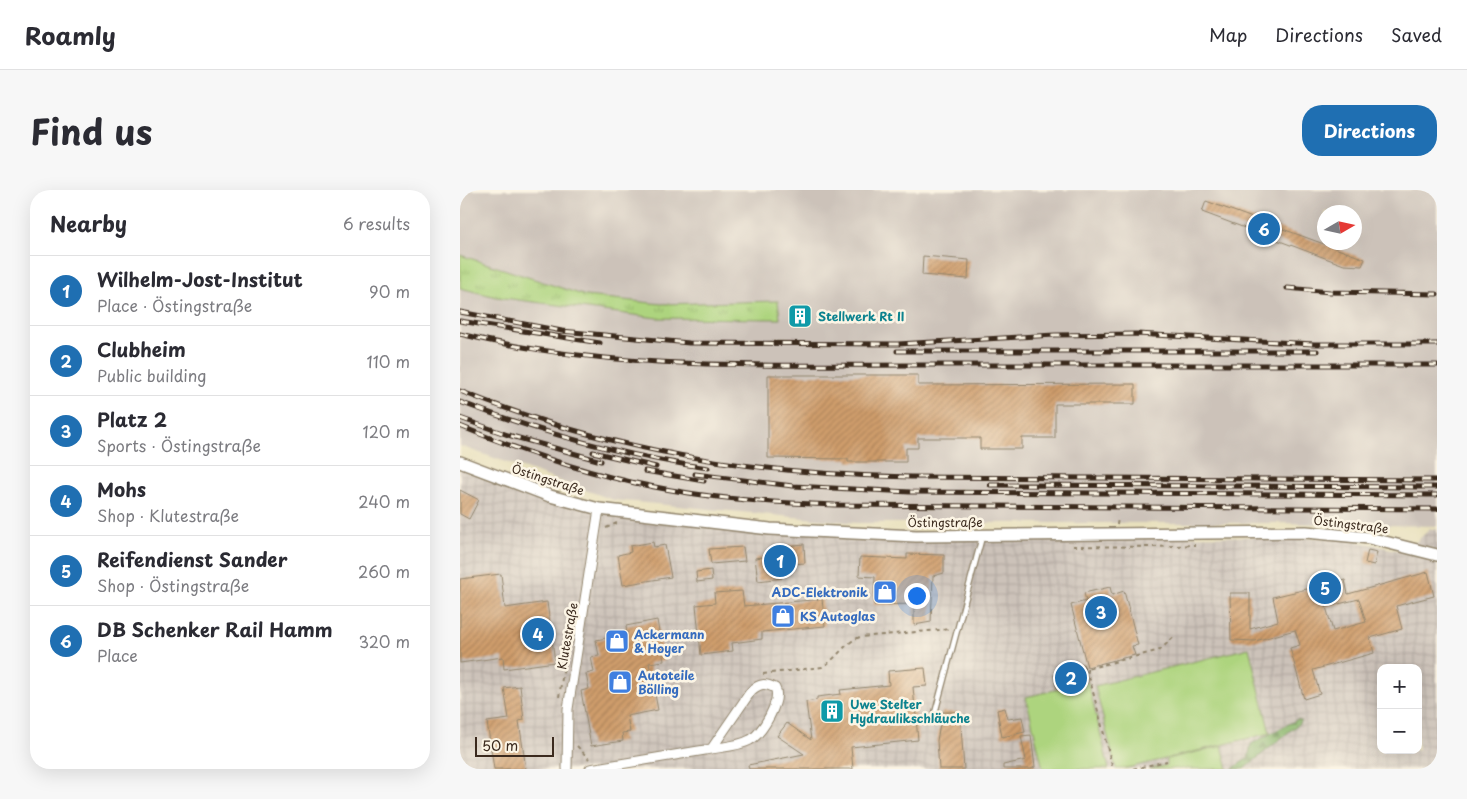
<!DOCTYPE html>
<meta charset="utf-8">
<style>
:root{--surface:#fff;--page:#f7f7f7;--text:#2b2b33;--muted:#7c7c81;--line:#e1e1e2;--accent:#1f6fb2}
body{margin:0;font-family:"Playpen Sans",sans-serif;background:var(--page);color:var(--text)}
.controls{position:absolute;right:15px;bottom:15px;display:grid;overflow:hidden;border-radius:10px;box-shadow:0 5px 20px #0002}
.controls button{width:45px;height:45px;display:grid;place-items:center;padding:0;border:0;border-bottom:1px solid var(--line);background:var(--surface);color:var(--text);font:25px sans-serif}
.compass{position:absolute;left:857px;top:15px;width:45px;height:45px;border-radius:50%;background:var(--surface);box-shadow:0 5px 20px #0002;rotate:81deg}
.scale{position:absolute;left:15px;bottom:12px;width:79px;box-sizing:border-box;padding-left:5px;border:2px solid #3b2a1e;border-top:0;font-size:14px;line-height:18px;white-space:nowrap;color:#3b2a1e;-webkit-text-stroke:4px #fcf5e5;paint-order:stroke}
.you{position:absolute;left:456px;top:405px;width:18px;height:18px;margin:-12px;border:4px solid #fff;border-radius:50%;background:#1a73e8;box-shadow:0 0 0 8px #1a73e833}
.badge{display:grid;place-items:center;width:32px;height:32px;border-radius:50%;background:var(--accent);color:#fff;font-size:16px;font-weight:700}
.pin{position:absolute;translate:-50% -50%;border:2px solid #fff;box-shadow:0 1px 5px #0006}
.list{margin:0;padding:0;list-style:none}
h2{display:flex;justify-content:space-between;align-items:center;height:65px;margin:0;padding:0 20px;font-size:21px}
h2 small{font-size:16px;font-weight:400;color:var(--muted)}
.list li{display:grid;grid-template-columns:32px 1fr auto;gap:15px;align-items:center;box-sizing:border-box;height:70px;padding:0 20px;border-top:1px solid var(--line)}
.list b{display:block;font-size:19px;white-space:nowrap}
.list p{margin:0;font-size:16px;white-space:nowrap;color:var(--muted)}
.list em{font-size:16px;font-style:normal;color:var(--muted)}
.map{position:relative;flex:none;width:977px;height:579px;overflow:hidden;border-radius:20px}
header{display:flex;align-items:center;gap:30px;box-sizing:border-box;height:70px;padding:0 25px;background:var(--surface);border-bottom:1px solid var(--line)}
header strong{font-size:24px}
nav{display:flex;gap:28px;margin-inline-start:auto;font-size:18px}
.intro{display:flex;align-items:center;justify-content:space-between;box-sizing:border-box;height:120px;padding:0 30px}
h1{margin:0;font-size:35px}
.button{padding:12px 22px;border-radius:20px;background:var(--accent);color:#fff;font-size:18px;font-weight:700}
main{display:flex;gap:30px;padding:0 30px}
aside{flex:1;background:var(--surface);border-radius:20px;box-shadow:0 5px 20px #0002}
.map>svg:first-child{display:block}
.industrial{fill:url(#industrial-grid);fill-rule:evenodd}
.railway{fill:#ccc2b9;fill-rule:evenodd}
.grass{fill:url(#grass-tufts);stroke:#747f4e}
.forest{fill:url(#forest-firs);stroke:#627046}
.park{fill:#add47e;stroke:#747f4e}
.building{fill:url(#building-hatch);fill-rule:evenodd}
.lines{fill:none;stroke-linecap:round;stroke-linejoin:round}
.service-casing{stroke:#92856d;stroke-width:7}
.minor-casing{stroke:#92856d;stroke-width:11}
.tertiary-casing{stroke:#92856d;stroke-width:14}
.path{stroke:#92856d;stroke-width:2;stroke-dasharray:4 4;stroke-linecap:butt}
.service{stroke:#fff;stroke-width:4.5}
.minor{stroke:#fff;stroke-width:9}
.tertiary{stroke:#fff;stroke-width:11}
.rail-casing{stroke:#3b2a1e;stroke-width:5}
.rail{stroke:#fcf5e5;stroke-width:3;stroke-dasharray:9;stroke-linecap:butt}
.labels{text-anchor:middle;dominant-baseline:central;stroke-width:5;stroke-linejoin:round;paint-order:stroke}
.culture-label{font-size:12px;font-weight:bold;fill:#0d838f;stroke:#fcf5e5;text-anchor:start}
.street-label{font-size:12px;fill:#3b2a1e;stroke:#fcf5e5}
.shop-label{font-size:12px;font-weight:bold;fill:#366cbe;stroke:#fcf5e5;text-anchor:start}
</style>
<header>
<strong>Roamly</strong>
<nav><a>Map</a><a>Directions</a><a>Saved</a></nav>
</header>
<div class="intro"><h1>Find us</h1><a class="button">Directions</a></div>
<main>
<aside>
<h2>Nearby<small>6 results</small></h2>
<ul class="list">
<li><span class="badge">1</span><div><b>Wilhelm-Jost-Institut</b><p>Place · Östingstraße</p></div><em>90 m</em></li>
<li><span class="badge">2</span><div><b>Clubheim</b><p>Public building</p></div><em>110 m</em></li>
<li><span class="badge">3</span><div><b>Platz 2</b><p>Sports · Östingstraße</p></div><em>120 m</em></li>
<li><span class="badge">4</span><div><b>Mohs</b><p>Shop · Klutestraße</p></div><em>240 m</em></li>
<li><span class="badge">5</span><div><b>Reifendienst Sander</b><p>Shop · Östingstraße</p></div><em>260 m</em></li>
<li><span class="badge">6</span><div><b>DB Schenker Rail Hamm</b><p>Place</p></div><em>320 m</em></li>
</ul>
</aside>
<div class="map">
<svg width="977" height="579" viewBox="0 0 977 579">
<defs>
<pattern id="industrial-grid" width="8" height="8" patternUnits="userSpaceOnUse" patternTransform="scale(1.25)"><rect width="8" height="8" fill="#ccc2b9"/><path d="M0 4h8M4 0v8" fill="none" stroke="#b0a79f"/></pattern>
<pattern id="grass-tufts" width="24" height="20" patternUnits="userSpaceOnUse" patternTransform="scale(1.25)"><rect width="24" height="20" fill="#add47e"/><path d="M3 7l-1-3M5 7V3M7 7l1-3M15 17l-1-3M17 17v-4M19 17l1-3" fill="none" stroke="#96b66c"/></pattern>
<pattern id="forest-firs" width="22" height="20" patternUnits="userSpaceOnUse" patternTransform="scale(1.25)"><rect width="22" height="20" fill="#8ab66d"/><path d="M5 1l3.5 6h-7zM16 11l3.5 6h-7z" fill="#729459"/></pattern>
<pattern id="building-hatch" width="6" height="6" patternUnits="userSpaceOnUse" patternTransform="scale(1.25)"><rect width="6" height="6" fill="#cf9d6c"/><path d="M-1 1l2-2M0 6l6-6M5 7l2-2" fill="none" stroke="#a98058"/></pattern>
</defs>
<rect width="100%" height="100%" fill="#fcf5e5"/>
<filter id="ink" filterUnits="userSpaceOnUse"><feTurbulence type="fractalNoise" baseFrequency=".02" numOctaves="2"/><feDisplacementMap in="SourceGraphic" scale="10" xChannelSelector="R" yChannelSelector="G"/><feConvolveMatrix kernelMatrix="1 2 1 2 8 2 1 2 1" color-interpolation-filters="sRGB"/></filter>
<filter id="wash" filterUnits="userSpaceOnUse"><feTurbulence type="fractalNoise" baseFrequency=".0096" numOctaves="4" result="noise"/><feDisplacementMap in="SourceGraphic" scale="20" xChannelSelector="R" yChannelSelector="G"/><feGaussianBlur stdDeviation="1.12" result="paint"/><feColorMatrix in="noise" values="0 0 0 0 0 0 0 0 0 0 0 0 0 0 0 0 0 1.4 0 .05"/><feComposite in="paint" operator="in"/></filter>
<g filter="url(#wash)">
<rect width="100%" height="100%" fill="#e8e0bc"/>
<path class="industrial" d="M0,272L155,324L326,341L883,348L945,362L970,339H977V579H0ZM921,478H958V560H921Z"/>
<path class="railway" d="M0,0H977V336L815,333H397L154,310L0,256ZM864,22H894V52H864Z"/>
<path class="grass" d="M0,65L126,106L201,114L318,111L320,129L197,128L36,107L0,98Z"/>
<path class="forest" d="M838,529L842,531L784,579H772L788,568L791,554Z"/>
<path class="park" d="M789,458L810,543L664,579H656L635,496Z
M628,492L649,579H583L566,507Z
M762,556L768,579H689L707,575V569Z"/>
<g id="blocks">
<path class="building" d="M746,11L905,69L902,76L884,75L742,22Z
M463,66L509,70L508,89L462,85Z
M333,120H347V132H333Z
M308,185H458V195L675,194V214H595V248H562V259H520V248H458V258H446V272H388V269L308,268Z
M0,300L19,310L9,329L0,324Z
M193,352L194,357L205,355L211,387L163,395L158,365L171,362L170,356Z
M344,354L345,373L321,375L322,388L298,391L295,368L319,365V362L325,361V356Z
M283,357L285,371L251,374L249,359Z
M908,360L917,362L914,375L905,373Z
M447,364L484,365V383L473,386L471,432L454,435V414L414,415L415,387L399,386L400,367L447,369Z
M251,380L252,390L237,392L236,382Z
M968,382L974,406L936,416L942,439L910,448L914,463L853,480L860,504L844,509L830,458L840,455L835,440L795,451L771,450L770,403H790V439L818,431L813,407L885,390L888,404ZM899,409L906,432L873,441L866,417Z
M41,384L45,418L87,412L95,472L44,479L43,467L0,473V389Z
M650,397L652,405L664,401L678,455L672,456L675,465L627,477L611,415L626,411L624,403Z
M282,401L284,416L362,409L365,436L302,442V449L272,453L273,461L241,465L236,415L255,413L254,403Z
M197,430L204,471L189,473L198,520L167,526L170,542L162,543L163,551L131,556L121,501L129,499L126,484L134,482L131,467L139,466L136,450L167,444L166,436Z
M623,474L628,492L597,499L594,485L606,482L605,478Z
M465,478L467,496L453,497L458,550L391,557L393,579H289L288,575L344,564L317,546L327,533L351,550L346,512L357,510V507L381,504L380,500L429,495L428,481Z
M60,496L64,530L59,531L66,579H34L27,532L49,529L44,498Z
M545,518L548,529L562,527L565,542L542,547L537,520Z
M482,522H500L504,579H479L477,551Z
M571,545L575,577L571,579H543V575L566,570L561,546Z"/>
</g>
</g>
<g filter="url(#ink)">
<use href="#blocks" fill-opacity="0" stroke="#92856d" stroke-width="1"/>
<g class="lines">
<g class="service-casing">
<path id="service" d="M475,523L522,347"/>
</g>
<g class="minor-casing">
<path id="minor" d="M107,579L108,519L139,319
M130,579C168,573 207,566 245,560C258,557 278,557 290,550C302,544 322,510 315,498C305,493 300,493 291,501L252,558"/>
</g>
<g class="tertiary-casing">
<path id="tertiary" d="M0,272L90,306L139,319L310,339L456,346L846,342L909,348L977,365"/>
</g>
<path class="path" d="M657,335L658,328
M146,338L157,333
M613,356L694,357L735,355
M621,477L627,479L700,460L715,446
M627,479L653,579
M303,484L362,477C377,469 384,453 400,447L491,439
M99,507L106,464
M117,556L129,569
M673,579L707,571"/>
<use href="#service" class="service"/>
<use href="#minor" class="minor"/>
<use href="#tertiary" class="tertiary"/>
<g class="rail-casing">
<path id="rail" d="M827,98L870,102L977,104
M0,122L102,141L229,153L438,154L595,145L677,144L854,154H977
M0,131L140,153
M0,144C149,181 303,175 455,175C629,175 803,175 977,175
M437,161H857
M0,201C149,261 291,284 451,287L977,290
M0,212C80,242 163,266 248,278
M0,228L48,245L141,271
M0,236C68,264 139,288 211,300C266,310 320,313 375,315L977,319
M133,262L196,277
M185,281L244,291
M235,284L333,296L450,302L977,305
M530,295L977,297"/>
</g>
<use href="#rail" class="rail"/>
</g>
</g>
<defs>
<g id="building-square" transform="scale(1.25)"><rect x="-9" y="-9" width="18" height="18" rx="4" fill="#0f9aa8" stroke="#fcf5e5"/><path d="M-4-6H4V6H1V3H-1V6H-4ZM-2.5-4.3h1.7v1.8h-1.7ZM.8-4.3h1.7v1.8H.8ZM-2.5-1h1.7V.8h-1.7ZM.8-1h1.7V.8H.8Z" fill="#fff"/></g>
<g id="shop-square" transform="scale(1.25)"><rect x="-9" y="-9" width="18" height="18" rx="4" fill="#3f7fe0" stroke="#fcf5e5"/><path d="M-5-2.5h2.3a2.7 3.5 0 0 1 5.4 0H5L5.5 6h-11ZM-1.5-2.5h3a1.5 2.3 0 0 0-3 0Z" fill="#fff"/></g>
</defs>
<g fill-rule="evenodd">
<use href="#building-square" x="340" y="126"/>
<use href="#shop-square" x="425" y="402"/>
<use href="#shop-square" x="323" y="426"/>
<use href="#shop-square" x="157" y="451"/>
<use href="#shop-square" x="160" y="492"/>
<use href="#building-square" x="372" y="521"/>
</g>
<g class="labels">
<g class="culture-label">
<text x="358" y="126">Stellwerk Rt II</text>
<text x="390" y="514">Uwe Stelter<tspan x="390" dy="14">Hydraulikschläuche</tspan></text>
</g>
<g class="street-label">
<text transform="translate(88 289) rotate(18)">Östingstraße</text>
<text x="485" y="332">Östingstraße</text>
<text transform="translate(891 334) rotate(7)">Östingstraße</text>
<text transform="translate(107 446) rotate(-80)">Klutestraße</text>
</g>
<g class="shop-label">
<text x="408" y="402" text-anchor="end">ADC-Elektronik</text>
<text x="340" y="426">KS Autoglas</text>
<text x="174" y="444">Ackermann<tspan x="174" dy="14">&amp; Hoyer</tspan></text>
<text x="178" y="485">Autoteile<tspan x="178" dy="14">Bölling</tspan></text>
</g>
</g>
</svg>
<div class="controls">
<button>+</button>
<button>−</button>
</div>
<svg class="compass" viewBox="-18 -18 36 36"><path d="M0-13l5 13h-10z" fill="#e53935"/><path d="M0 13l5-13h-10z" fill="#7c7c81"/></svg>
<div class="scale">50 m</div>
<div class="you"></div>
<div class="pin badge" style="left:320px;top:371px">1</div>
<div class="pin badge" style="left:611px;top:488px">2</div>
<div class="pin badge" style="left:641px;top:422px">3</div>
<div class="pin badge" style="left:78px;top:444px">4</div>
<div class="pin badge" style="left:865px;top:398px">5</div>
<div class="pin badge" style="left:804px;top:39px">6</div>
</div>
</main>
